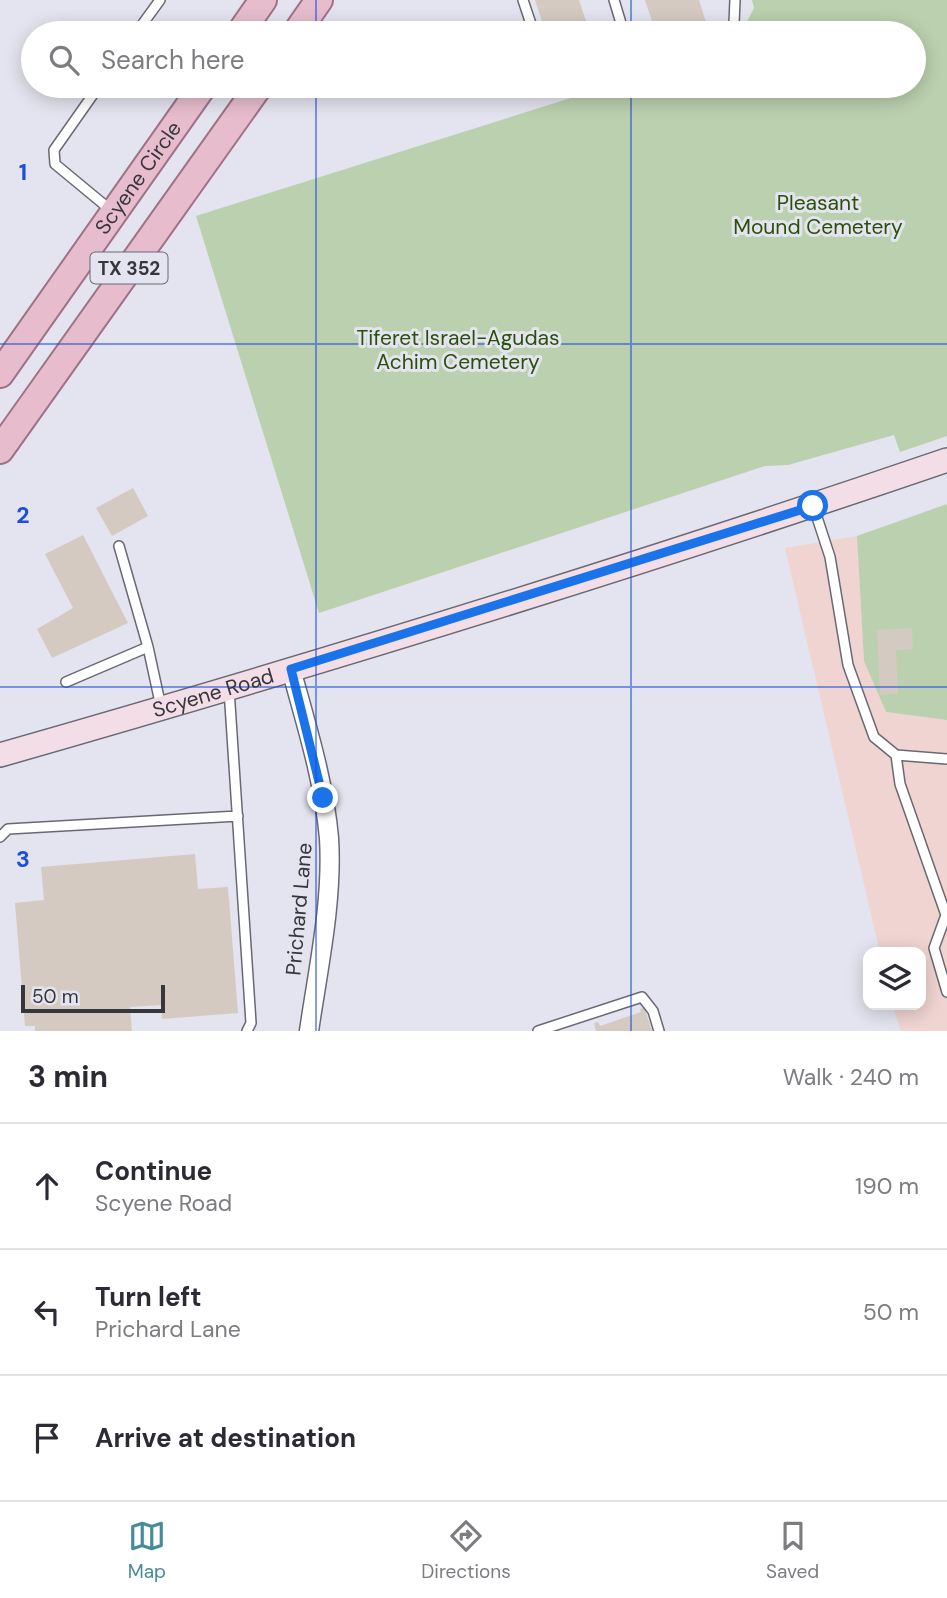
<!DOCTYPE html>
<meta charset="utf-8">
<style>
:root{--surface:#fff;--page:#f2f2f3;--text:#2b2b33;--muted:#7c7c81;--line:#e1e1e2;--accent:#468b98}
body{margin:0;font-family:"DM Sans",sans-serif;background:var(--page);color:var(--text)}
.controls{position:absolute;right:21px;bottom:21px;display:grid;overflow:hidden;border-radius:14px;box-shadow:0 4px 18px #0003}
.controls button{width:63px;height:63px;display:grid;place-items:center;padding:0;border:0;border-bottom:2px solid var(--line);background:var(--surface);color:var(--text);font:35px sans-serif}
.scale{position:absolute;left:21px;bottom:18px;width:144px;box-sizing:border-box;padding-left:7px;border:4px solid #36363b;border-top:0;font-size:19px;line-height:24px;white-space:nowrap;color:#36363b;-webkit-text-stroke:5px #e3e4ef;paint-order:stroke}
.stop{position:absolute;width:21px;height:21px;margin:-16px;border:5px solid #1a73e8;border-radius:50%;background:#fff}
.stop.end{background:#1a73e8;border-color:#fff;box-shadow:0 2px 7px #0008}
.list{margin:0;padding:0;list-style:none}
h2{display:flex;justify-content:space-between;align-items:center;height:91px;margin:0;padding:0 28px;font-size:30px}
h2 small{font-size:23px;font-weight:400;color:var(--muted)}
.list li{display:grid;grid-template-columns:46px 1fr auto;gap:21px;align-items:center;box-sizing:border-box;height:126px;padding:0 28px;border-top:2px solid var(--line)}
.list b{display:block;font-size:26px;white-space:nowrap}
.list p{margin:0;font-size:23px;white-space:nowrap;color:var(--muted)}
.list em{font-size:23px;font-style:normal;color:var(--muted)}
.icon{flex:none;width:38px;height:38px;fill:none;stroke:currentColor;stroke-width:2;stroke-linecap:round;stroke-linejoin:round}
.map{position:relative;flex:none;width:947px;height:1031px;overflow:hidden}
.search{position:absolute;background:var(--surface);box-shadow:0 4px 18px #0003;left:21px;right:21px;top:21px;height:77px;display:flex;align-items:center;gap:18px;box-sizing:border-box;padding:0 24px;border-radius:38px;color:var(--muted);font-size:26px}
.sheet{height:469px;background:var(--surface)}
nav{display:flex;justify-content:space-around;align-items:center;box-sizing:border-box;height:98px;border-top:2px solid var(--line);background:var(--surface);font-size:19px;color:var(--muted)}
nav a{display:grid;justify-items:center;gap:4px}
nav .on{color:var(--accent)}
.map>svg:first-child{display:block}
.commercial{fill:#efd4d1}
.green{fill:#bbd0af}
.building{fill:#d4cac2}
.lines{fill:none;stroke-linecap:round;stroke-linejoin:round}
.lane-casing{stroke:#696973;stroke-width:12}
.street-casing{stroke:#696973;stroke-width:21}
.secondary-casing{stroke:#696973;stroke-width:26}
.primary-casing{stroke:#9f7186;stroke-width:30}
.lane{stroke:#fff;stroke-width:9}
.street{stroke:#fff;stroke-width:18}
.secondary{stroke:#f3dee7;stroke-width:23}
.primary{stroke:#e7bdce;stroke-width:26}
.route{stroke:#1a73e8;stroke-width:9}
.grid{fill:none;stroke:#1d4ed8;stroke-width:2;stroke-opacity:0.55}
.labels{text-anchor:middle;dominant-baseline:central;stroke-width:6;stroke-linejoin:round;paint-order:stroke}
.shield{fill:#e3e4ef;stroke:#6a6a71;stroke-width:2}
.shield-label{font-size:19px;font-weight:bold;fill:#36363b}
.street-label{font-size:21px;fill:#36363b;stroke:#e3e4ef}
.park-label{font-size:21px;fill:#2a5008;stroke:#e3e4ef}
.grid-label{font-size:23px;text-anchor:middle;font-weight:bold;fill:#1d4ed8;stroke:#e3e4ef;stroke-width:6;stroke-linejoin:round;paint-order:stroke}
</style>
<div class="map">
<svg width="947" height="1031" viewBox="0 0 947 1031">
<rect width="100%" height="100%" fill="#e3e4ef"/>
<path class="commercial" d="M857,536L864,660L886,712L947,720V1031H901L892,1005H921V952H880L785,548Z"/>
<path class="green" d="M752,0H947V436L900,452L894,435L788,465L765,466L319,613L196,216L609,86H914V33H741L754,8Z
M947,504V720L886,712L864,661L857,536Z"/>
<path class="building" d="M535,0H579L590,33H546Z
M645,0H699L708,29L695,33H656Z
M133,488L148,516L112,536L96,508Z
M83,535L128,623L52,658L37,629L73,608L45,554Z
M912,628L913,649L896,650L898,694L880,695L877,630Z
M195,854L198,889L228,887L238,1013L162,1019L161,1005L130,1007L132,1031H35V1026H25L15,903L44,900L41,867Z
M644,1007L652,1031H596L594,1023L598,1022L600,1026L641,1012L640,1009Z"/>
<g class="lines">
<g class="lane-casing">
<path id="lane" d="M523,0L534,33
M614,0L624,33
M136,33L160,0
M727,33L734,23L735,0
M99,86L54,150L55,164L113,212
M814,508L830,557L848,665L874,737L896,755L947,759
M119,546L148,647
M66,682L148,647L161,707
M229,689L251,1023L247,1031
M896,755L900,784L946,915L934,948L947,992
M0,837L8,829L238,816
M538,1031L642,997L653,1011L659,1031"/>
</g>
<g class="street-casing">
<path id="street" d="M291,669C306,724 324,781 329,838C333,901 318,969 309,1031"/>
</g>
<g class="secondary-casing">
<g id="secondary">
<path id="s1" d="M0,755C318,664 634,567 947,460"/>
</g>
</g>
<g class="primary-casing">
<g id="primary">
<path d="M240,33L263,0"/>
<path d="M296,33L319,0"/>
<path id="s2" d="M0,374L203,86"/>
<path d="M0,450L259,86"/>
</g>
</g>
<use href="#lane" class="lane"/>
<use href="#street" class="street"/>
<use href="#secondary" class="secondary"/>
<use href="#primary" class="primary"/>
</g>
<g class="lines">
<path class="route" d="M323,798L291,669L813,506"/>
</g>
<path class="grid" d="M316,0V33M631,0V33M316,86V1031M631,86V1031M0,344H947M0,687H947"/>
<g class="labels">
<rect class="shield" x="90.5" y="252.5" width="77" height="31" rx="5"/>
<g class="shield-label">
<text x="129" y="268">TX 352</text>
</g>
<g class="street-label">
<text stroke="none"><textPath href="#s2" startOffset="240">Scyene Circle</textPath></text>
<text stroke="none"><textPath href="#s1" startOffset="222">Scyene Road</textPath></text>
<text transform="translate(299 909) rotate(-85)">Prichard Lane</text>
</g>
<g class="park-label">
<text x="818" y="203">Pleasant<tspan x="818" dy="24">Mound Cemetery</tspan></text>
<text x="458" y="338">Tiferet Israel-Agudas<tspan x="458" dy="24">Achim Cemetery</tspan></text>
</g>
</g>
<g class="grid-label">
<text x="23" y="180">1</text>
<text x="23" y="523">2</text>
<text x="23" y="867">3</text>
</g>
</svg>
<div class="controls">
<button><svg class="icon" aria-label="layers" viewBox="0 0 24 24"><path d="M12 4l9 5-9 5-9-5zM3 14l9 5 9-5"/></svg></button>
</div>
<div class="scale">50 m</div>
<div class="stop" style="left:813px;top:506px"></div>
<div class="stop end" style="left:323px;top:798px"></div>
<div class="search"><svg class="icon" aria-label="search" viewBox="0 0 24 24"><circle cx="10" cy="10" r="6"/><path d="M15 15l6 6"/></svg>Search here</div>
</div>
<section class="sheet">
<h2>3 min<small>Walk · 240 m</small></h2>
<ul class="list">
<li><svg class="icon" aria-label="ahead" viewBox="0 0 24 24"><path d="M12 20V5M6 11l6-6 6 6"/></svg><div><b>Continue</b><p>Scyene Road</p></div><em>190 m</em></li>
<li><svg class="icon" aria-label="left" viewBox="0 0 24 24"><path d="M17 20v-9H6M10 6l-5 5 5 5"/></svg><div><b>Turn left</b><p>Prichard Lane</p></div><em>50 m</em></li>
<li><svg class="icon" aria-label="arrive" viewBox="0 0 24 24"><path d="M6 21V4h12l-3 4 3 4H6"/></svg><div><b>Arrive at destination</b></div></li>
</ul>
</section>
<nav>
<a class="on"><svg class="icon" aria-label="map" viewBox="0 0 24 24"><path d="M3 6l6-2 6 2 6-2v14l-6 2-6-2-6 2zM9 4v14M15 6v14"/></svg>Map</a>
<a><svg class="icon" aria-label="directions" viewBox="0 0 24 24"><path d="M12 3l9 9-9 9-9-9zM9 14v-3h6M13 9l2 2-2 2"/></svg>Directions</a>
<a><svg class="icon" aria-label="saved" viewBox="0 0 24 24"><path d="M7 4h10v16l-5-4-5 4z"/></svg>Saved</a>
</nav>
